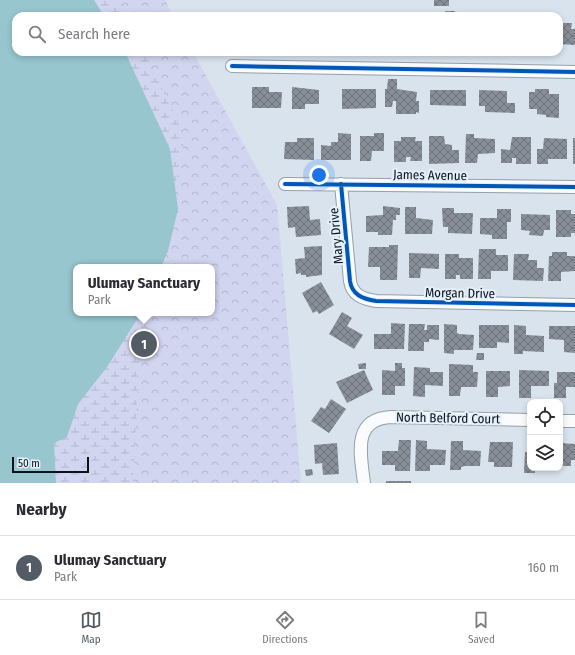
<!DOCTYPE html>
<style>
:root{--surface:#fff;--page:#f2f2f3;--text:#2b2b33;--muted:#7c7c81;--line:#e1e1e2;--accent:#535b64}
body{margin:0;font-family:"Fira Sans Condensed",sans-serif;background:var(--page);color:var(--text)}
.controls{position:absolute;right:12px;bottom:12px;display:grid;overflow:hidden;border-radius:8px;box-shadow:0 2px 6px #0003}
.controls button{width:36px;height:36px;display:grid;place-items:center;padding:0;border:0;border-bottom:1px solid var(--line);background:var(--surface);color:var(--text);font:20px sans-serif}
.scale{position:absolute;left:12px;bottom:10px;width:77px;box-sizing:border-box;padding-left:4px;border:2px solid #0b1219;border-top:0;font-size:11px;line-height:14px;white-space:nowrap;color:#0b1219;-webkit-text-stroke:3px #e3f0fc;paint-order:stroke}
.you{position:absolute;left:319px;top:175px;width:14px;height:14px;margin:-10px;border:3px solid #fff;border-radius:50%;background:#1a73e8;box-shadow:0 0 0 6px #1a73e833}
.badge{display:grid;place-items:center;width:26px;height:26px;border-radius:50%;background:var(--accent);color:#fff;font-size:13px;font-weight:700}
.pin{position:absolute;translate:-50% -50%;border:2px solid #fff;box-shadow:0 1px 4px #0006}
.popup{position:absolute;left:73px;top:264px;width:142px;height:52px;box-sizing:border-box;display:grid;place-content:center;border-radius:8px;background:var(--surface);filter:drop-shadow(0 1px 3px #0005);font-size:13px;white-space:nowrap;color:var(--muted)}
.popup b{font-size:15px;color:var(--text)}
.popup::after{content:'';position:absolute;left:50%;top:100%;margin-left:-8px;border:8px solid transparent;border-top-color:var(--surface)}
.list{margin:0;padding:0;list-style:none}
h2{display:flex;justify-content:space-between;align-items:center;height:52px;margin:0;padding:0 16px;font-size:17px}
h2 small{font-size:13px;font-weight:400;color:var(--muted)}
.list li{display:grid;grid-template-columns:26px 1fr auto;gap:12px;align-items:center;box-sizing:border-box;height:64px;padding:0 16px;border-top:1px solid var(--line)}
.list b{display:block;font-size:15px;white-space:nowrap}
.list p{margin:0;font-size:13px;white-space:nowrap;color:var(--muted)}
.list em{font-size:13px;font-style:normal;color:var(--muted)}
.icon{flex:none;width:22px;height:22px;fill:none;stroke:currentColor;stroke-width:2;stroke-linecap:round;stroke-linejoin:round}
.map{position:relative;flex:none;width:575px;height:483px;overflow:hidden}
.search{position:absolute;background:var(--surface);box-shadow:0 2px 6px #0003;left:12px;right:12px;top:12px;height:44px;display:flex;align-items:center;gap:10px;box-sizing:border-box;padding:0 14px;border-radius:12px;color:var(--muted);font-size:15px}
.sheet{height:116px;background:var(--surface)}
nav{display:flex;justify-content:space-around;align-items:center;box-sizing:border-box;height:56px;border-top:1px solid var(--line);background:var(--surface);font-size:11px;color:var(--muted)}
nav a{display:grid;justify-items:center;gap:2px}
nav .on{color:var(--accent)}
.map>svg:first-child{display:block}
.forest{fill:url(#forest-crowns);fill-rule:evenodd}
.wetland{fill:url(#wetland-marsh)}
.water{fill:#97c6cf}
.building{fill:url(#building-cross-hatch)}
.lines{fill:none;stroke-linecap:round;stroke-linejoin:round}
.street-casing{stroke:#979fa8;stroke-width:14}
.street{stroke:#f9fbfc;stroke-width:12}
.cycleway-casing{stroke:#e3f0fc;stroke-width:6}
.cycleway{stroke:#0057b8;stroke-width:4}
.labels{text-anchor:middle;dominant-baseline:central;stroke-width:4;stroke-linejoin:round;paint-order:stroke}
.street-label{font-size:13px;fill:#0b1219;stroke:#e3f0fc}
</style>
<div class="map">
<svg width="575" height="483" viewBox="0 0 575 483">
<defs>
<pattern id="forest-crowns" width="20" height="18" patternUnits="userSpaceOnUse"><rect width="20" height="18" fill="#d2d5f0"/><path d="M2 6a3 3 0 1 1 6 0M12 15a3 3 0 1 1 6 0" fill="none" stroke="#b3b6cd"/></pattern>
<pattern id="wetland-marsh" width="20" height="14" patternUnits="userSpaceOnUse"><rect width="20" height="14" fill="#d2d5f0"/><path d="M1 5h8M5 5V1M11 12h8M15 12V8" fill="none" stroke="#b3b6cd"/></pattern>
<pattern id="building-cross-hatch" width="8" height="8" patternUnits="userSpaceOnUse"><rect width="8" height="8" fill="#888e97"/><path d="M0 0l8 8M0 8l8-8" fill="none" stroke="#6d737a"/></pattern>
</defs>
<rect width="100%" height="100%" fill="#d8e3ee"/>
<path class="forest" d="M0,0H165L173,16H16V52H193L277,205L301,483H0ZM76,267H212V313H76Z"/>
<path class="wetland" d="M0,0H122L128,16H16V52H145L185,138L158,267H76V313H149L139,362L133,483H0Z"/>
<path class="water" d="M0,0H94L104,16H16V52H125L170,149L178,209L168,251L161,267H76V313H141L107,367L78,404L67,437L54,443L56,483H0Z"/>
<path class="building" d="M434,0H449V6H434Z
M445,11H455V16H445Z
M559,23H572L571,29H575V45L559,44Z
M388,79H397V89L417,92L416,101H419V113L416,112V114H396V101H393L392,107H385V89H387Z
M252,87H269V92H282L281,108H252Z
M292,87L319,90V104H305V109H292Z
M342,89H376V108L342,109Z
M535,89H549V94H559V118L546,117V115L537,114V109H529V92H535Z
M430,90H466V106L430,105Z
M479,90L507,91V103H515V113L485,112V106H479Z
M338,133L351,134V160H321V145L331,146V142H338Z
M374,133H384V151H372L371,161H360V136H374Z
M466,134H474V138L495,139V153L478,154L477,163H465Z
M429,136H444L445,144L452,145V150H459V163L429,164Z
M401,137H416L415,141H422V161H410L411,157H406V162H394V141H401Z
M512,137H531V164H516V158H512V163H501V149L510,150Z
M297,138H314V160L284,159L285,142H297Z
M544,138L567,139V159H548V164H537V149H543Z
M573,138H575V164H573Z
M309,206L310,220L320,219L321,235L296,237L295,227L288,228L287,207Z
M383,206L400,208V215H396V220H393L392,235H378V232H366V216L383,215Z
M405,207H416V218L433,220L432,234H405Z
M442,208H454V213H473L472,234L448,233V227H443Z
M497,209H511V222H507V239H492V235L480,234V218H497Z
M556,210H571V214H575V233H571V237H556Z
M521,214L550,215V230H544L543,236L529,235L530,231L521,230Z
M389,245H398L397,280H380V267H368L369,247H389Z
M322,246V275L306,277V275H301V273L296,274L295,259L305,258L304,247Z
M479,249H496V255H508V271H491V279H478Z
M552,252H567V256H575V271L561,272V281H548L549,256H552Z
M409,253L439,254V269L421,268L420,278H409Z
M445,254H459V258H473V279H460V275H456V279H445Z
M514,254H529L528,260H537V268H544L543,281L513,280Z
M321,282L334,305L319,314L317,311L313,313L302,293Z
M342,312L352,318L347,326L363,335L354,349L329,334Z
M391,323L405,324L404,349H374V334H391Z
M409,324H425L424,330H427V325H439V340L429,339V342H424V351H408Z
M444,324L457,325V333L459,334L474,335L473,350H454V354L444,353Z
M479,325H509V343L497,342V348H479Z
M514,325L526,326V335L544,336V352L523,351V354H514Z
M549,326H575V353L564,352V340L549,339Z
M477,353H484V360H476Z
M366,363V369H359L358,364Z
M395,363H402V368H405V386H395V395H382V370L395,371Z
M449,364L473,365V372H478L477,387H461L460,396H449Z
M414,367L430,368V372H443V386L425,385V397L413,396Z
M364,370L373,390L347,403L336,382Z
M519,370L549,371V386H531V398H519Z
M486,371H510V386L498,387V397H486Z
M557,372H575V387H566V398H554V383H557Z
M331,399L346,409L329,433L311,421L321,407L325,409Z
M399,440H411L410,471H395V465H382V451H398Z
M416,440L427,441V449L446,450L445,465H430V471H415Z
M451,441H463V450L481,451L480,466H465L461,467V470H450Z
M490,442H513L512,467H494V462H488Z
M337,443L339,474L323,475L322,463L315,464L314,445Z
M560,443L575,444V460H571V466H560Z
M525,452H530V468H535V473H524Z
M312,469L313,475L306,476L305,470Z
M386,481H411V483H386Z"/>
<g class="lines">
<g class="street-casing">
<path id="street" d="M232,66L575,72
M285,184L575,187
M341,184L350,281C352,295 363,299 376,301L575,305
M560,421H575
M364,483C361,456 351,419 391,417L530,420"/>
</g>
<use href="#street" class="street"/>
<g class="cycleway-casing">
<path id="cycleway" d="M232,66L575,72
M285,184L575,187
M341,184L350,281C352,295 363,299 376,301L575,305"/>
</g>
<use href="#cycleway" class="cycleway"/>
</g>
<g class="labels">
<g class="street-label">
<text transform="translate(430 175) rotate(1)">James Avenue</text>
<text transform="translate(336 236) rotate(-95)">Mary Drive</text>
<text transform="translate(460 293) rotate(1)">Morgan Drive</text>
<text transform="translate(448 418) rotate(1)">North Belford Court</text>
</g>
</g>
</svg>
<div class="controls">
<button><svg class="icon" aria-label="locate" viewBox="0 0 24 24"><circle cx="12" cy="12" r="6"/><path d="M12 2v4M12 18v4M2 12h4M18 12h4"/></svg></button>
<button><svg class="icon" aria-label="layers" viewBox="0 0 24 24"><path d="M12 4l9 5-9 5-9-5zM3 14l9 5 9-5"/></svg></button>
</div>
<div class="scale">50 m</div>
<div class="you"></div>
<div class="pin badge" style="left:144px;top:344px">1</div>
<div class="popup"><b>Ulumay Sanctuary</b>Park</div>
<div class="search"><svg class="icon" aria-label="search" viewBox="0 0 24 24"><circle cx="10" cy="10" r="6"/><path d="M15 15l6 6"/></svg>Search here</div>
</div>
<section class="sheet">
<h2>Nearby<small></small></h2>
<ul class="list">
<li><span class="badge">1</span><div><b>Ulumay Sanctuary</b><p>Park</p></div><em>160 m</em></li>
</ul>
</section>
<nav>
<a class="on"><svg class="icon" aria-label="map" viewBox="0 0 24 24"><path d="M3 6l6-2 6 2 6-2v14l-6 2-6-2-6 2zM9 4v14M15 6v14"/></svg>Map</a>
<a><svg class="icon" aria-label="directions" viewBox="0 0 24 24"><path d="M12 3l9 9-9 9-9-9zM9 14v-3h6M13 9l2 2-2 2"/></svg>Directions</a>
<a><svg class="icon" aria-label="saved" viewBox="0 0 24 24"><path d="M7 4h10v16l-5-4-5 4z"/></svg>Saved</a>
</nav>
